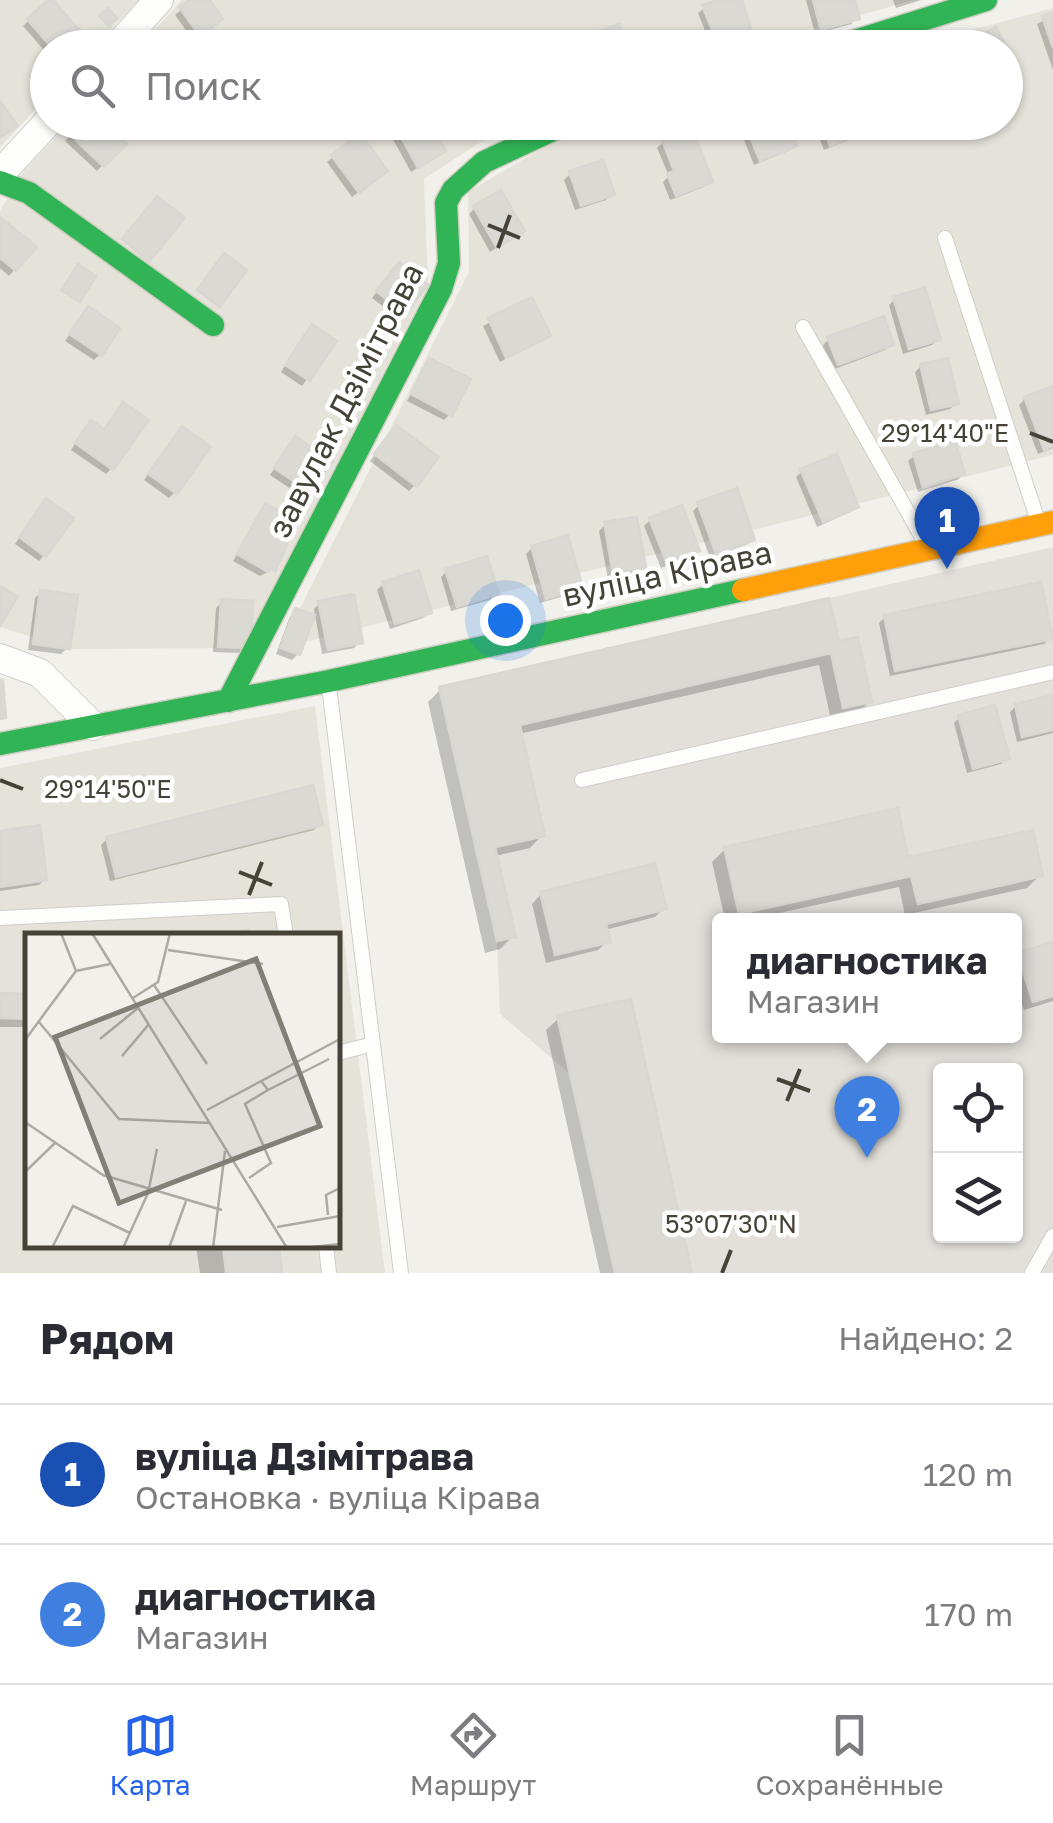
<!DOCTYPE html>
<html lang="ru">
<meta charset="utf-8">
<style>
:root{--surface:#fff;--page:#f2f2f3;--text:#2b2b33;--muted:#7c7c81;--line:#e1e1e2;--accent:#2563eb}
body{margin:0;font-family:"Golos Text",sans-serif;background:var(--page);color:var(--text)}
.controls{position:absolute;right:30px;bottom:30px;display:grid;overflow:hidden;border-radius:10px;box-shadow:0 2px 8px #0004}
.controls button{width:90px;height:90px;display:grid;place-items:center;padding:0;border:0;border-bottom:2px solid var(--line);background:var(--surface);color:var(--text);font:50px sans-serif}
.you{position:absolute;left:505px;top:620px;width:35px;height:35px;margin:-25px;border:8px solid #fff;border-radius:50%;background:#1a73e8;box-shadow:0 0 0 15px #1a73e833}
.badge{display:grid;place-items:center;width:65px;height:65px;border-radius:50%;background:var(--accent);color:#fff;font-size:32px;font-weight:700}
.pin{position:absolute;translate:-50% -82px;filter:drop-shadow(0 2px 5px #0008)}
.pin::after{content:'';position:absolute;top:52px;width:35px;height:30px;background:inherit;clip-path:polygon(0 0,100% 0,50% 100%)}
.popup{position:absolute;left:712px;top:913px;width:310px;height:130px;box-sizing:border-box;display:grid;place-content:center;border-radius:10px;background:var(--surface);filter:drop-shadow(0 2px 8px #0005);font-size:32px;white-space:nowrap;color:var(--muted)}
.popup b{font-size:38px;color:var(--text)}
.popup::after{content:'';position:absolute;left:50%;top:100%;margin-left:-20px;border:20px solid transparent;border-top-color:var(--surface)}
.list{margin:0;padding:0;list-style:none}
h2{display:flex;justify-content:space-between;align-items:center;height:130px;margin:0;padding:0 40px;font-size:42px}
h2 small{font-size:32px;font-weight:400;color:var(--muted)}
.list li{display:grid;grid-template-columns:65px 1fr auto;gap:30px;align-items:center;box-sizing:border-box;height:140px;padding:0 40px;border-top:2px solid var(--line)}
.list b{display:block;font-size:38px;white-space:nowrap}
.list p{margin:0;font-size:32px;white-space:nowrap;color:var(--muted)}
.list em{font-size:32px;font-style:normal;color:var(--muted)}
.icon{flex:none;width:55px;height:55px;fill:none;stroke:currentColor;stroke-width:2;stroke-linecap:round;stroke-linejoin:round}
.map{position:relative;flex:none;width:1053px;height:1273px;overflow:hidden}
.search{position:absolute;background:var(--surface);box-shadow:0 2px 8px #0004;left:30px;right:30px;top:30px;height:110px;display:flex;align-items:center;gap:25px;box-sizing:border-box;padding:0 35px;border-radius:55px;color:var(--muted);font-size:38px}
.sheet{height:410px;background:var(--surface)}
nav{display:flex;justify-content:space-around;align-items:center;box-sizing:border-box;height:140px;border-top:2px solid var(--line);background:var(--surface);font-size:28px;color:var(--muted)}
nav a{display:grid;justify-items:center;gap:5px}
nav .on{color:var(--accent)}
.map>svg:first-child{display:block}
.residential{fill:#e5e2d9;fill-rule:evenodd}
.industrial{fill:#e3e0db;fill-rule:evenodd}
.shadow{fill:#0003}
.building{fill:#dbd9d4;stroke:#d9d7d1;stroke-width:2.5}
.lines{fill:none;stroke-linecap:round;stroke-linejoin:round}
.lane-casing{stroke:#cfcec9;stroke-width:16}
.street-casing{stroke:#cfcec9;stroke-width:30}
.fast-casing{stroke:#d0cdc2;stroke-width:25}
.slow-casing{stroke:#d0cdc2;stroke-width:25}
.lane{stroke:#fdfdfc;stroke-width:14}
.street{stroke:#fdfdfc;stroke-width:28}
.fast{stroke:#30b455;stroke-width:22}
.slow{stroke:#ff9f0a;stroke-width:22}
.ticks{fill:none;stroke:#474237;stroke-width:4}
.labels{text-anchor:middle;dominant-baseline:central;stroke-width:9;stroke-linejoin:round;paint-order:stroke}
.street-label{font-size:32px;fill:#474237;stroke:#fff}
.inset-road{fill:none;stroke:#adaaa3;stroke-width:2.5}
.view{fill:#827f76;fill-opacity:0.15;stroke:#827f76;stroke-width:5}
.inset-edge{fill:none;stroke:#474237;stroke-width:5}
.ticks-label{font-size:25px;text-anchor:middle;fill:#474237;stroke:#fff;stroke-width:9;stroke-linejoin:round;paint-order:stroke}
</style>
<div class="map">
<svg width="1053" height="1273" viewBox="0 0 1053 1273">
<rect width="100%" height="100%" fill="#f1f0eb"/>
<path class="residential" d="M0,0H139L94,47L48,48L47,97L0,147Z
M182,0H914L747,47L138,48Z
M1053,8V455L280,648L469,272L468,192L551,143L628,123L1006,122V48L908,47Z
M69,123H510L424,179L428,285L242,648L70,649L0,627V211L24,171Z
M315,706L385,1273H0V768ZM28,936H338V1246H28Z"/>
<path class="industrial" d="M1053,547V1273H615L570,1074L500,1014L497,941L439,687ZM720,920H1014V1036H720ZM940,1070H1016V1236H940Z"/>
<path class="shadow" d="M193,0H207L214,24L193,40L175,15Z
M727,0H739L751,35L745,41L725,48H712L698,13L704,8Z
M806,0H853L852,24L815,34Z
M893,0H921L896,8Z
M50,1L60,48H48V55L23,26Z
M1053,15V70L1037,24Z
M83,122L123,144L97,171L65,141Z
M406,122L443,151L411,172L390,134Z
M479,122H502L485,133Z
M737,122H785L794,145L788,151L754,165Z
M813,122H858L861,131L855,137L824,150Z
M663,142L710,181L704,187L670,200L663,182L669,176L657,148Z
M333,157L379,177L352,197L327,162Z
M570,174L612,194L606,200L575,210L564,180Z
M475,208L522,231L490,252L469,214Z
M0,220L33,248L9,276L0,268Z
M393,271L403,312L398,318L372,298Z
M895,299L938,339L932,345L903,354L889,305Z
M531,301L548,336L500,362L483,326Z
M83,315L100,354L94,360L65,341Z
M307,333L333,341L302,386L281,372Z
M829,339L891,344L885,350L832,370L823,345Z
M430,361L450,414L444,420L407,401Z
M921,366L956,403L950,409L926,415L915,372Z
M1053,390V448L1038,454L1019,405L1025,399Z
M85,429L103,432L111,469L106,474L71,450Z
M391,434L415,485L409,491L370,461Z
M177,435L175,492L169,498L144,480Z
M290,445L309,491L303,497L270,475Z
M914,456L963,474L957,480L918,492L908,461Z
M802,471L856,506L850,512L817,527L796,477Z
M699,505L752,539L746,545L710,558L693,511Z
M266,506L273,569L260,576L233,561Z
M40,507L44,555L39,561L15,544Z
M650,520L697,550L691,556L661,568L644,526Z
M605,525L643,567L637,573L608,579L599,531Z
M532,548L580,587L574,593L540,603L526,554Z
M447,571L496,594L490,600L451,611L441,577Z
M383,584L429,612L423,618L390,629L377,590Z
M41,592L67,648L61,654L28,650L35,598Z
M222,602L242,653L213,652L216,608Z
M320,603L360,642L354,648L322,654L314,609Z
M290,616L298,654L292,660L276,654Z
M885,617L1050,638L1044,644L890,676L879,623Z
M837,644L870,701L857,714L831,720L819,665L519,734L542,835L530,848L495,856L513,936L500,949L485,953L428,702L441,689Z
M1053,698V733L1017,742L1010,712L1016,706Z
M960,717L1007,758L1001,764L967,773L954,723Z
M320,824L314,830L110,881L101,845L107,839Z
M0,833L45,879L39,885L0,891Z
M725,849L906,860L1040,875L1027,888L905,915L899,887L747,920H725L712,862Z
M541,894L664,908L655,917L605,930L608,941L598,950L546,963L532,904Z
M1053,944V1001L1024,1010L1014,982V957Z
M0,996H28V1027H0Z
M629,1002L689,1273H600L546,1030L559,1018Z
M196,1246H276L279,1273H200Z"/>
<path class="building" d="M48,0H53L81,32L63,48H52L27,19Z
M189,0H210L223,19L200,36L179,7Z
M718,0H742L753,36L719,47L702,5Z
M813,0H855L860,19L821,30Z
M108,8L117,18L109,26L99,16Z
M1053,12V48L1042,16Z
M619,24L628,48H584L580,39Z
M996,27L1014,60L1006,65V48H970L967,42Z
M0,101L18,126L0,138Z
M80,122H104L127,144L104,167L69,134Z
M401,122H430L446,151L418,168L395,126Z
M744,122H787L797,146L760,161Z
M821,122H861L864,131L830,146Z
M692,128L713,182L676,196L667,174L674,171L662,140Z
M360,133L388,171L359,193L331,155Z
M603,160L615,195L581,206L569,171Z
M501,190L525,231L497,248L473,206Z
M157,196L185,218L149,262L122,239Z
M0,217L37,247L16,271L0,258Z
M224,253L247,270L220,307L197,290Z
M399,262L428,285L405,314L376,291Z
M78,264L96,276L80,302L61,290Z
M925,287L941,340L909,349L893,297Z
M532,297L551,336L506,358L488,318Z
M88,306L120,328L102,356L69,334Z
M884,316L894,345L838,365L827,337Z
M312,324L337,341L310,381L285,365Z
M429,358L471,379L452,416L411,394Z
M948,358L959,404L931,410L920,364Z
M1053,386V446L1044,450L1024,397Z
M123,402L149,420L113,470L75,443L91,420L104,429Z
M396,425L439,457L417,487L374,454Z
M182,426L211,447L177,494L148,474Z
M295,436L333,461L311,493L274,468Z
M955,440L965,474L923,488L913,453Z
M837,454L859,507L823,522L800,469Z
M737,488L755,540L716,554L697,502Z
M46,498L74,518L46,557L19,537Z
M265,503L297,521L285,538L287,545L275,571L271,568L268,572L237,554Z
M682,505L700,551L667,564L649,518Z
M637,517L646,568L613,574L604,522Z
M568,535L583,588L546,599L531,546Z
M487,556L499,594L457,607L445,569Z
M419,570L432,613L395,624L382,582Z
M1041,582L1053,639L895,671L884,615Z
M0,586L18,596L0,626Z
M40,590L78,595L70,649L33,644Z
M354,594L363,643L328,650L318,601Z
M829,598L839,641L858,637L872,702L843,708L831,653L520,725L545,836L495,847L516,937L497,941L439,687Z
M221,599L253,601L251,648L218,647Z
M295,608L315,615L300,655L280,648Z
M0,680H3L6,718L0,719Z
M1053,695V730L1022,737L1015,704Z
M995,705L1010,759L973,769L958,715Z
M313,785L323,825L116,877L106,837Z
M898,808L908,857L1033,830L1043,876L918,904L911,876L739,914L724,847Z
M40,825L47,880L0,887V831Z
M655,863L667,909L606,924L611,942L555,955L540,892Z
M248,930L249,936H201V935Z
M1053,942V996L1033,1002L1023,972L1014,975V954Z
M0,993L28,994V1019L0,1018Z
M631,999L692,1273H615L570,1074L557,1015Z
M223,1246H279L282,1273H226Z"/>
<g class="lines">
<g class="lane-casing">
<path id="lane" d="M945,238L1039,524
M803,327L927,546
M329,686L401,1273
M582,780L1053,672
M0,918L281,904L286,936
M338,1053L373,1044
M326,1246L329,1273
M1032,1273L1053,1236"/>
</g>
<g class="street-casing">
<path id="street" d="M116,48L159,0
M0,174L48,122
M0,658L40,673L93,726"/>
</g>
<g class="fast-casing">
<path id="fast" d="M832,48L986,0
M0,182L29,193L213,325
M228,701L441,289L449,263L446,203L453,190L484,162L570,122
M0,744L329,681L743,590"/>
</g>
<g class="slow-casing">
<path id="slow" d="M743,590L1053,522"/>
</g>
<use href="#lane" class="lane"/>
<use href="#street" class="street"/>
<use href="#fast" class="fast"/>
<use href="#slow" class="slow"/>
</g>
<path class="ticks" d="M488,225L520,238M498,248L510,215M1030,433L1053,442M0,780L23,789M239,872L272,885M249,895L262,862M777,1079L810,1091M787,1101L800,1069M722,1273L731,1250"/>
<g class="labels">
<g class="street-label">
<text transform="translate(345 400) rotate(-63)">завулак Дзімітрава</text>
<text transform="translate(667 573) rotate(-12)">вуліца Кірава</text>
</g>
</g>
<g transform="translate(25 933)">
<rect width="315" height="315" fill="#f1f0eb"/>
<path class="inset-road" d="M36,0L51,38M67,0L262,315M143,17L238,31M129,52L182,131M108,65L133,49L145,0M14,89L94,186L185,190M75,106L113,75M0,107L51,38L85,31M97,123L124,91M236,148L243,157L304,126M182,177L315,106M0,189L78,242L197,277M0,239L31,209M224,245L246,230L220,171L243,157M303,282L301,262L315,255M252,294L315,283M27,315L48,273L105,300M98,315L123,260L132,216M144,315L161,268M188,315L200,218M277,315L315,311"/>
<path class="view" d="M231,26L295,193L94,270L30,104Z"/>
<rect width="315" height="315" class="inset-edge"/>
</g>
<g class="ticks-label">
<text x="945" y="442">29°14'40"E</text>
<text x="108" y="798">29°14'50"E</text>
<text x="731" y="1233">53°07'30"N</text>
</g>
</svg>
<div class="controls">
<button><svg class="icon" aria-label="locate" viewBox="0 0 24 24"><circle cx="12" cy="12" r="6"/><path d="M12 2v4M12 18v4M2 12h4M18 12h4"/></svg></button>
<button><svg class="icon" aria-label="layers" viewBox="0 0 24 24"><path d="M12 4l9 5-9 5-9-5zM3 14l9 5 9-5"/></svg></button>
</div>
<div class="you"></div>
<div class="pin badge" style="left:947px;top:569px;background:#1a4fb4">1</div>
<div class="pin badge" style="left:867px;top:1158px;background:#3f7fe0">2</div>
<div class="popup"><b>диагностика</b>Магазин</div>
<div class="search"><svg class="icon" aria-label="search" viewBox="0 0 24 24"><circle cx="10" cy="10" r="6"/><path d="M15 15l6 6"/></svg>Поиск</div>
</div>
<section class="sheet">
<h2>Рядом<small>Найдено: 2</small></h2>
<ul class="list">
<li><span class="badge" style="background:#1a4fb4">1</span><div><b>вуліца Дзімітрава</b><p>Остановка · вуліца Кірава</p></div><em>120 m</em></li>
<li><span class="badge" style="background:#3f7fe0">2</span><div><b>диагностика</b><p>Магазин</p></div><em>170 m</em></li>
</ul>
</section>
<nav>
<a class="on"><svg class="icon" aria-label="map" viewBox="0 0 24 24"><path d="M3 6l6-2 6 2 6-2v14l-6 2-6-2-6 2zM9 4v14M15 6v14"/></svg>Карта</a>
<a><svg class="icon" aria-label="directions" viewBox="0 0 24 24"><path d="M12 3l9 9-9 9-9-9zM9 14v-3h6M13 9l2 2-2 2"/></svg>Маршрут</a>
<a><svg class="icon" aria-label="saved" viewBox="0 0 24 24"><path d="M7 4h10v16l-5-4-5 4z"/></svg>Сохранённые</a>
</nav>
